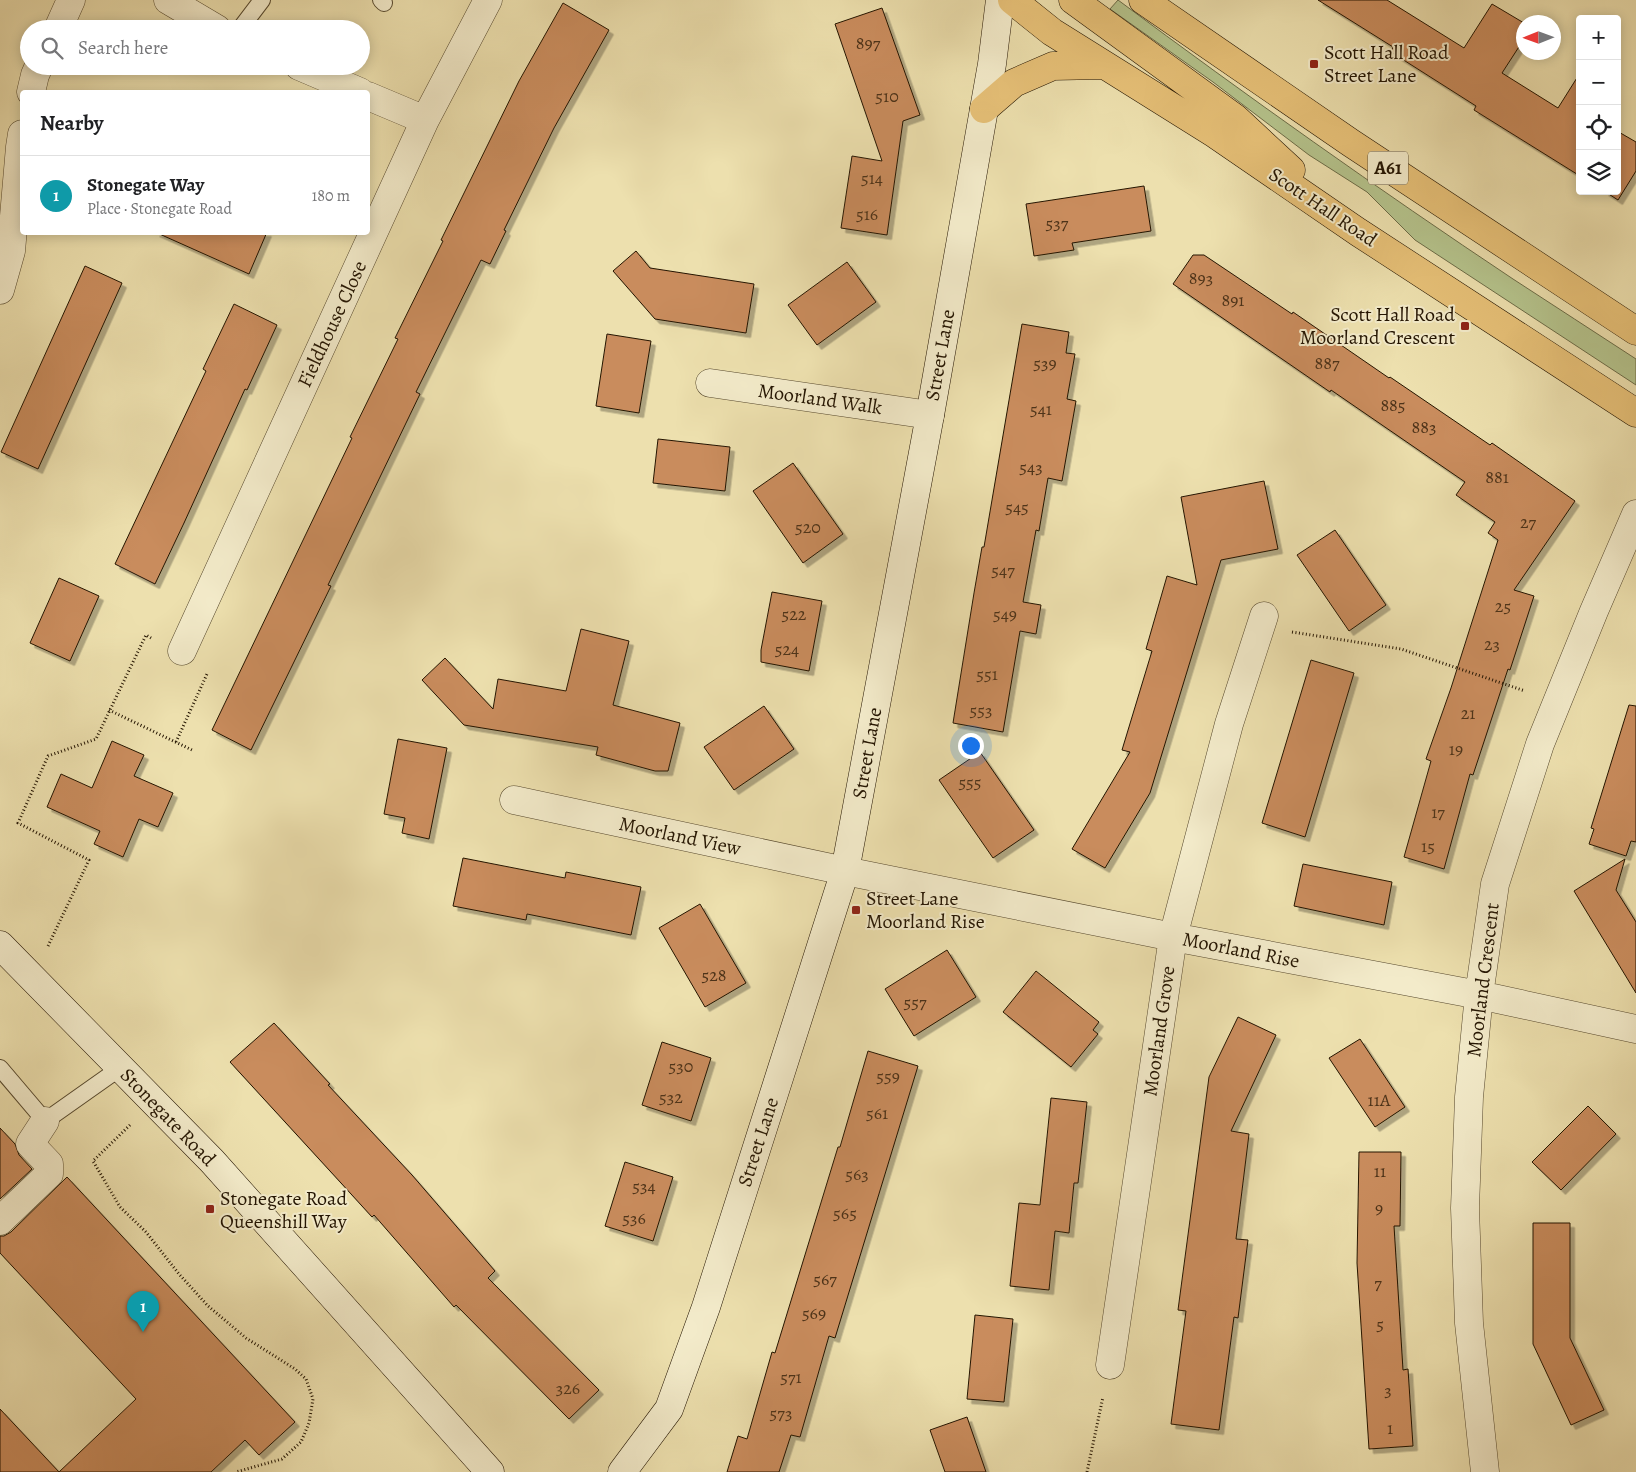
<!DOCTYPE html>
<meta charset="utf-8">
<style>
:root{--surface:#fff;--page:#f6f6f6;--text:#202124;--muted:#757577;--line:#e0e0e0;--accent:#d93025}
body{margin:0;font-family:Alegreya,serif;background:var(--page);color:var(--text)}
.controls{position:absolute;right:15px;top:15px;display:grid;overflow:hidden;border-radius:5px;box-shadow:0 2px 12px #0003}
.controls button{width:45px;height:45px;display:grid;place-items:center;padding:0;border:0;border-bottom:1px solid var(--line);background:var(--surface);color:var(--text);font:25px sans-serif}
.compass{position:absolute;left:1516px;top:15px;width:45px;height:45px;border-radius:50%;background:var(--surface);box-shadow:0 2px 12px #0003;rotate:269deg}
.you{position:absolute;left:970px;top:745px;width:18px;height:18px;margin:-12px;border:4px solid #fff;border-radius:50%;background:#1a73e8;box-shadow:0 0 0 8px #1a73e833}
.badge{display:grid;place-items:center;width:32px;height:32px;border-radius:50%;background:var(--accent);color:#fff;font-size:16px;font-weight:700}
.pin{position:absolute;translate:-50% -41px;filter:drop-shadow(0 1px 2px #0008)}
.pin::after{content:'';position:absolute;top:26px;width:18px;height:15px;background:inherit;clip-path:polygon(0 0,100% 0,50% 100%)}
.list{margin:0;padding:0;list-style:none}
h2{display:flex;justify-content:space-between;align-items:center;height:65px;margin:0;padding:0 20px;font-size:21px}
h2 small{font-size:16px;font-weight:400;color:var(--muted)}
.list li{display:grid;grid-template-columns:32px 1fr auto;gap:15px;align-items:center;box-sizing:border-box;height:80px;padding:0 20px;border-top:1px solid var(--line)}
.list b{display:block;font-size:19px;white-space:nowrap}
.list p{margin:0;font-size:16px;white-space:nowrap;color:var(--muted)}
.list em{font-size:16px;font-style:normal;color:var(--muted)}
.icon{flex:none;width:28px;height:28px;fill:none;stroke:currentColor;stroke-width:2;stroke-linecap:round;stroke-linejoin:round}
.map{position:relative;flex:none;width:1636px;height:1472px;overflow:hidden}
.search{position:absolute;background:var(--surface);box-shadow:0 2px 12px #0003;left:20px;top:20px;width:350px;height:55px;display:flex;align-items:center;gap:12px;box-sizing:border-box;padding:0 18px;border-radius:28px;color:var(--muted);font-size:19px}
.panel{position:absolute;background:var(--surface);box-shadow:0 2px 12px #0003;left:20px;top:90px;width:350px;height:145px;border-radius:5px}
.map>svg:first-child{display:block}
.green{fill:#b5c38c;stroke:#6c6c47}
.building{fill:#c98c5d;stroke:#241502;filter:url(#shadow)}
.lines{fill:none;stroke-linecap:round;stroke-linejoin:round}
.lane-casing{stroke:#56482d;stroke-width:18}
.street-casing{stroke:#56482d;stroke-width:29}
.secondary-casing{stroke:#241502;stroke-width:29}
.highway-casing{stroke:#241502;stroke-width:29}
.path{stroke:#241502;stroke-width:3;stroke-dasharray:1 2.5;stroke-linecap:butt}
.lane{stroke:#f3ebca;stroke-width:16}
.street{stroke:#f3ebca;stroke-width:28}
.secondary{stroke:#f3ebca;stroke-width:28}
.highway{stroke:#e6c077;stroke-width:28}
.poi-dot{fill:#8f2418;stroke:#f3ebca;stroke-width:2}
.labels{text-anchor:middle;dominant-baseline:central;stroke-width:4;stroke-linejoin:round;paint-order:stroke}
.number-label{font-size:18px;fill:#4d3319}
.shield{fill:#f3ebca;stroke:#62553e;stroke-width:1}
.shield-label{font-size:19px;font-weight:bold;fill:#241502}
.poi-label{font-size:20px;fill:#241502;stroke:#f3ebca;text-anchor:start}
.street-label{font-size:20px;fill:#241502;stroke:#f3ebca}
</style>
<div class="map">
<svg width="1636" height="1472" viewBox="0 0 1636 1472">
<defs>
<filter id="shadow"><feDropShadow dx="4.5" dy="4.5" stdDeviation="0" flood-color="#0004"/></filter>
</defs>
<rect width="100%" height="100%" fill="#ede0ae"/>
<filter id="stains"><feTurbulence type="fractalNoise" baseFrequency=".004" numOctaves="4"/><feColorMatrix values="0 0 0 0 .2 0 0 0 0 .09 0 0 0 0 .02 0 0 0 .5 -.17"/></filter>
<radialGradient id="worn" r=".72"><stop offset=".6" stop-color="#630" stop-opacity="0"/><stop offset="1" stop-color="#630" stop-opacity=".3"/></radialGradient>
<path class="green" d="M1118,0C1247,96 1378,189 1513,279C1554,306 1595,332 1636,359V385L1415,240L1367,192L1309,155L1213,82L1110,9Z"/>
<path class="building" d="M1318,0H1387L1464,48L1492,4L1524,23V39L1502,73L1558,108L1580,73V176L1474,110L1476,106L1391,52L1393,47Z
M563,3L609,30L554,128L504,230L506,231L490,264L481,260L416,392L420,394L328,585L331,586L251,750L212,730L352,438L350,437L398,339L395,338L443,241L441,240L519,81Z
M882,8L920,115L903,121L887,235L841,228L852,156L882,161L835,24Z
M1617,131L1636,142V171L1618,200L1604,191H1617Z
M1144,186L1151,231L1072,243L1074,250L1034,256L1026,204Z
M155,232H267L249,274Z
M636,251L650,268L754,284L746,333L655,319L613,271Z
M1193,255H1204L1292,314L1293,312L1389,378L1390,377L1490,445L1492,443L1575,501L1514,590L1534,596L1510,670L1508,669L1473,775L1470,774L1444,869L1404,857L1431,761L1426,759L1451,688L1498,540L1488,533L1495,522L1456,495L1465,482L1331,390L1330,392L1173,284Z
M847,262L876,302L817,345L788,305Z
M85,266L122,283L38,469L1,452Z
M234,304L277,325L247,390L245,389L184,523L155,584L115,564L206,371L203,369Z
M1022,324L1069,332L1066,353L1075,354L1067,399L1076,401L1062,481L1048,478L1039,531L1036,530L1023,602L1041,605L1036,634L1020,631L1003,732L953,723L974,593L982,547H984Z
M607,334L651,341L639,413L596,406Z
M658,439L730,447L725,491L653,483Z
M793,463L843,534L803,563L753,491Z
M1264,481L1278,549L1221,560L1150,793L1105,868L1072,849L1130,752L1122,750L1152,651L1146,649L1167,576L1197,585L1181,497Z
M1335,530L1386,605L1349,631L1297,555Z
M59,578L99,596L70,661L30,643Z
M772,592L822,601L809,671L761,662V650Z
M581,629L629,641L613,705L680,723L668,771H655L596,755L598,747L464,725L422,680L445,658L493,709L498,679L566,691Z
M1311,660L1354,673L1305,837L1262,823Z
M1629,705L1636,706V842L1631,841L1626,856L1589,844L1594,829L1591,828Z
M764,706L794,749L734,790L704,747Z
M398,739L447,748L429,839L402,833L405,818L384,814Z
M112,741L144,755L134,776L173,793L158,827L139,819L123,857L94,844L100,831L47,807L61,774L92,788Z
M980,752L1034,830L993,858L939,780Z
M463,858L565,878L566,872L641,887L631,935L527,914L526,920L453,906Z
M1625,859L1616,890L1636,922V993L1574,891Z
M1303,864L1392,882L1384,925L1294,906Z
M700,904L746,983L705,1007L659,928Z
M947,950L976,997L914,1036L885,989Z
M1036,971L1099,1022L1093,1030L1098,1034L1071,1067L1003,1012Z
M1238,1017L1276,1035L1231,1131L1249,1134L1236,1239L1248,1240L1238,1318L1234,1317L1219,1430L1171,1424L1186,1311L1178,1310L1209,1077Z
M274,1023L330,1084L328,1085L412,1175L495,1271L488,1278L599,1390L569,1419L456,1305L454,1307L374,1215L372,1217L341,1183L230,1062Z
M1360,1039L1405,1107L1375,1127L1329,1058Z
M662,1042L711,1058L691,1121L642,1105Z
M868,1051L918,1066L835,1338L829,1336L800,1437L791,1435L779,1472H727L738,1436L747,1439L772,1352L775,1353L838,1147H840Z
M1051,1098L1087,1102L1078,1183H1074L1069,1233L1055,1231L1049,1290L1010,1286L1019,1203L1040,1205Z
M1588,1106L1616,1134L1561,1190L1532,1162Z
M0,1128L15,1144L19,1155L32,1169L0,1199Z
M1359,1152H1401L1400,1226H1394L1403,1370L1408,1369L1413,1446L1369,1449L1357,1263Z
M625,1162L673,1177L653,1241L605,1226Z
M67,1177L295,1422L259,1455L245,1440L211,1472H59L136,1399L0,1253V1236H4L11,1232Z
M1533,1223H1570V1338L1604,1410L1571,1425L1533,1344Z
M975,1315L1013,1319L1004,1402L967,1399Z
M0,1409L59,1472H0Z
M967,1417L986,1472H945L930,1430Z"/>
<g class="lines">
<g class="lane-casing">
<path id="lane" d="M381,0L384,3
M240,29L262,0
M0,1068L45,1121L120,1068"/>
</g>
<g class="street-casing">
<path id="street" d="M168,0L217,29
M58,29L71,0
M299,66L360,92
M31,92L35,75L39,66
M368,96L425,120
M0,290L11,251L20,147L22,134
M710,383L930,415
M182,651L425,120L488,0
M514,800L845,871L1173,937L1479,995L1636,1029
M0,1221L49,1174V1164L30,1144L45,1121
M1110,1365L1173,937L1229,724L1264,616
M1485,1472L1469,1323L1465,1208L1469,1097L1479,995L1495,884L1540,744L1594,611L1636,514"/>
</g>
<g class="secondary-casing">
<path id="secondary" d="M0,945L212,1161L490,1472
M622,1472L669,1409L706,1307L845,871L930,415L992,64L1000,0"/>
</g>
<g class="highway-casing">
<path id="highway" d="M1012,0L1052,32L1215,134L1358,232L1636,413
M1073,0L1235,118L1291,170
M1143,0L1351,143L1636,331
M984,109L1014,83L1053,66L1102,65"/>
</g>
<path class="path" d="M1292,632L1401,649L1525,691
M109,710L192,750
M176,742L207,674
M48,946L89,860L18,823L48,756L96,739L146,635L151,638
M130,1125L93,1161L120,1207L146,1232L179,1274L208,1306L246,1338L295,1369L306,1379L313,1399L309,1423L301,1442L282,1459L236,1472
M1087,1472L1103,1397"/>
<use href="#lane" class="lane"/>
<use href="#street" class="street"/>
<use href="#secondary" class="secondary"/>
<use href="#highway" class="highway"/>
</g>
<g class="poi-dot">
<rect x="1309" y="59" width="10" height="10" rx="2.5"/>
<rect x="1460" y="321" width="10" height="10" rx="2.5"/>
<rect x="851" y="905" width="10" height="10" rx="2.5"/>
<rect x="205" y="1204" width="10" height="10" rx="2.5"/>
</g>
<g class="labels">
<g class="number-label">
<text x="868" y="43">897</text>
<text x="887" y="96">510</text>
<text x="872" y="178">514</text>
<text x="867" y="214">516</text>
<text x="1057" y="223">537</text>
<text x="1201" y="278">893</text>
<text x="1233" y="300">891</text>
<text x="1045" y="363">539</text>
<text x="1327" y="363">887</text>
<text x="1393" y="405">885</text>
<text x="1041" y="409">541</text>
<text x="1424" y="427">883</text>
<text x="1031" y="467">543</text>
<text x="1497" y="477">881</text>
<text x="1017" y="507">545</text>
<text x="1528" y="522">27</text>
<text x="808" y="527">520</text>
<text x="1003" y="570">547</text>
<text x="1503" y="606">25</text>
<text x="794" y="614">522</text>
<text x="1005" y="614">549</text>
<text x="1492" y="644">23</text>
<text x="787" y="649">524</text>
<text x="987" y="674">551</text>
<text x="981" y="710">553</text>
<text x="1468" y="713">21</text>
<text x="1456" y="749">19</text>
<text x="970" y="782">555</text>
<text x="1438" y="812">17</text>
<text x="1428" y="846">15</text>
<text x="714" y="975">528</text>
<text x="915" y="1002">557</text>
<text x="681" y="1066">530</text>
<text x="888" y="1076">559</text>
<text x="671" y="1097">532</text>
<text x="1379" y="1100">11A</text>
<text x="877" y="1113">561</text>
<text x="1380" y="1171">11</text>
<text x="857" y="1174">563</text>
<text x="644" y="1186">534</text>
<text x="1379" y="1208">9</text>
<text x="845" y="1213">565</text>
<text x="634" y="1218">536</text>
<text x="825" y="1279">567</text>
<text x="1378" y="1283">7</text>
<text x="814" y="1313">569</text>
<text x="1380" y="1324">5</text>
<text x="791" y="1377">571</text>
<text x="568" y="1388">326</text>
<text x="1388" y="1390">3</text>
<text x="781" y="1413">573</text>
<text x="1390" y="1428">1</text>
</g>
<rect class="shield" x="1368" y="151.5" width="40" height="33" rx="4"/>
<g class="shield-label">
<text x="1388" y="168">A61</text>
</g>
<g class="poi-label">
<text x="1324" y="52">Scott Hall Road<tspan x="1324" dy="23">Street Lane</tspan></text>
<text x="1455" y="314" text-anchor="end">Scott Hall Road<tspan x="1455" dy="23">Moorland Crescent</tspan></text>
<text x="866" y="898">Street Lane<tspan x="866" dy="23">Moorland Rise</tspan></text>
<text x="220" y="1198">Stonegate Road<tspan x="220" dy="23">Queenshill Way</tspan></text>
</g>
<g class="street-label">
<text transform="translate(1323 207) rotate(34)">Scott Hall Road</text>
<text transform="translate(332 324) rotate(-65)">Fieldhouse Close</text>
<text transform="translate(940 355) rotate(-80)">Street Lane</text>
<text transform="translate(820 399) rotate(8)">Moorland Walk</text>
<text transform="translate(867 753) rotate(-80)">Street Lane</text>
<text transform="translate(680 836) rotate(12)">Moorland View</text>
<text transform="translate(1241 950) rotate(11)">Moorland Rise</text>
<text transform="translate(1483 980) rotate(-83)">Moorland Crescent</text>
<text transform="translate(1159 1031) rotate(-82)">Moorland Grove</text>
<text transform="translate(168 1117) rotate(46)">Stonegate Road</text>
<text transform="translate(758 1142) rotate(-72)">Street Lane</text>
</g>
</g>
<rect width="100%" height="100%" filter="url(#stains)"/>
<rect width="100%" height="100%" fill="url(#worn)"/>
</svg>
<div class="controls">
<button>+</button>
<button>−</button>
<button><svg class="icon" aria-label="locate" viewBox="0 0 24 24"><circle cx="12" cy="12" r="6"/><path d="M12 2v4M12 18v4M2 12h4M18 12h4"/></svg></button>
<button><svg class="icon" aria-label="layers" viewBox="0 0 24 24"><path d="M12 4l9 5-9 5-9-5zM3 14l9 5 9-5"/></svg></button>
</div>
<svg class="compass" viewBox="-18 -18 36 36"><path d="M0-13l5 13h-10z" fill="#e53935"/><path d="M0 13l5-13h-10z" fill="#757577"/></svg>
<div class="you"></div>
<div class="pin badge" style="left:143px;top:1332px;background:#0f9aa8">1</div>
<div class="search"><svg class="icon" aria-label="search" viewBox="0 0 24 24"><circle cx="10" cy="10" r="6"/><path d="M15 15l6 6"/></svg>Search here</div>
<section class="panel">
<h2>Nearby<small></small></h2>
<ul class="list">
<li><span class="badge" style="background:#0f9aa8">1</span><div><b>Stonegate Way</b><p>Place · Stonegate Road</p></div><em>180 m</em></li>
</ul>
</section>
</div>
